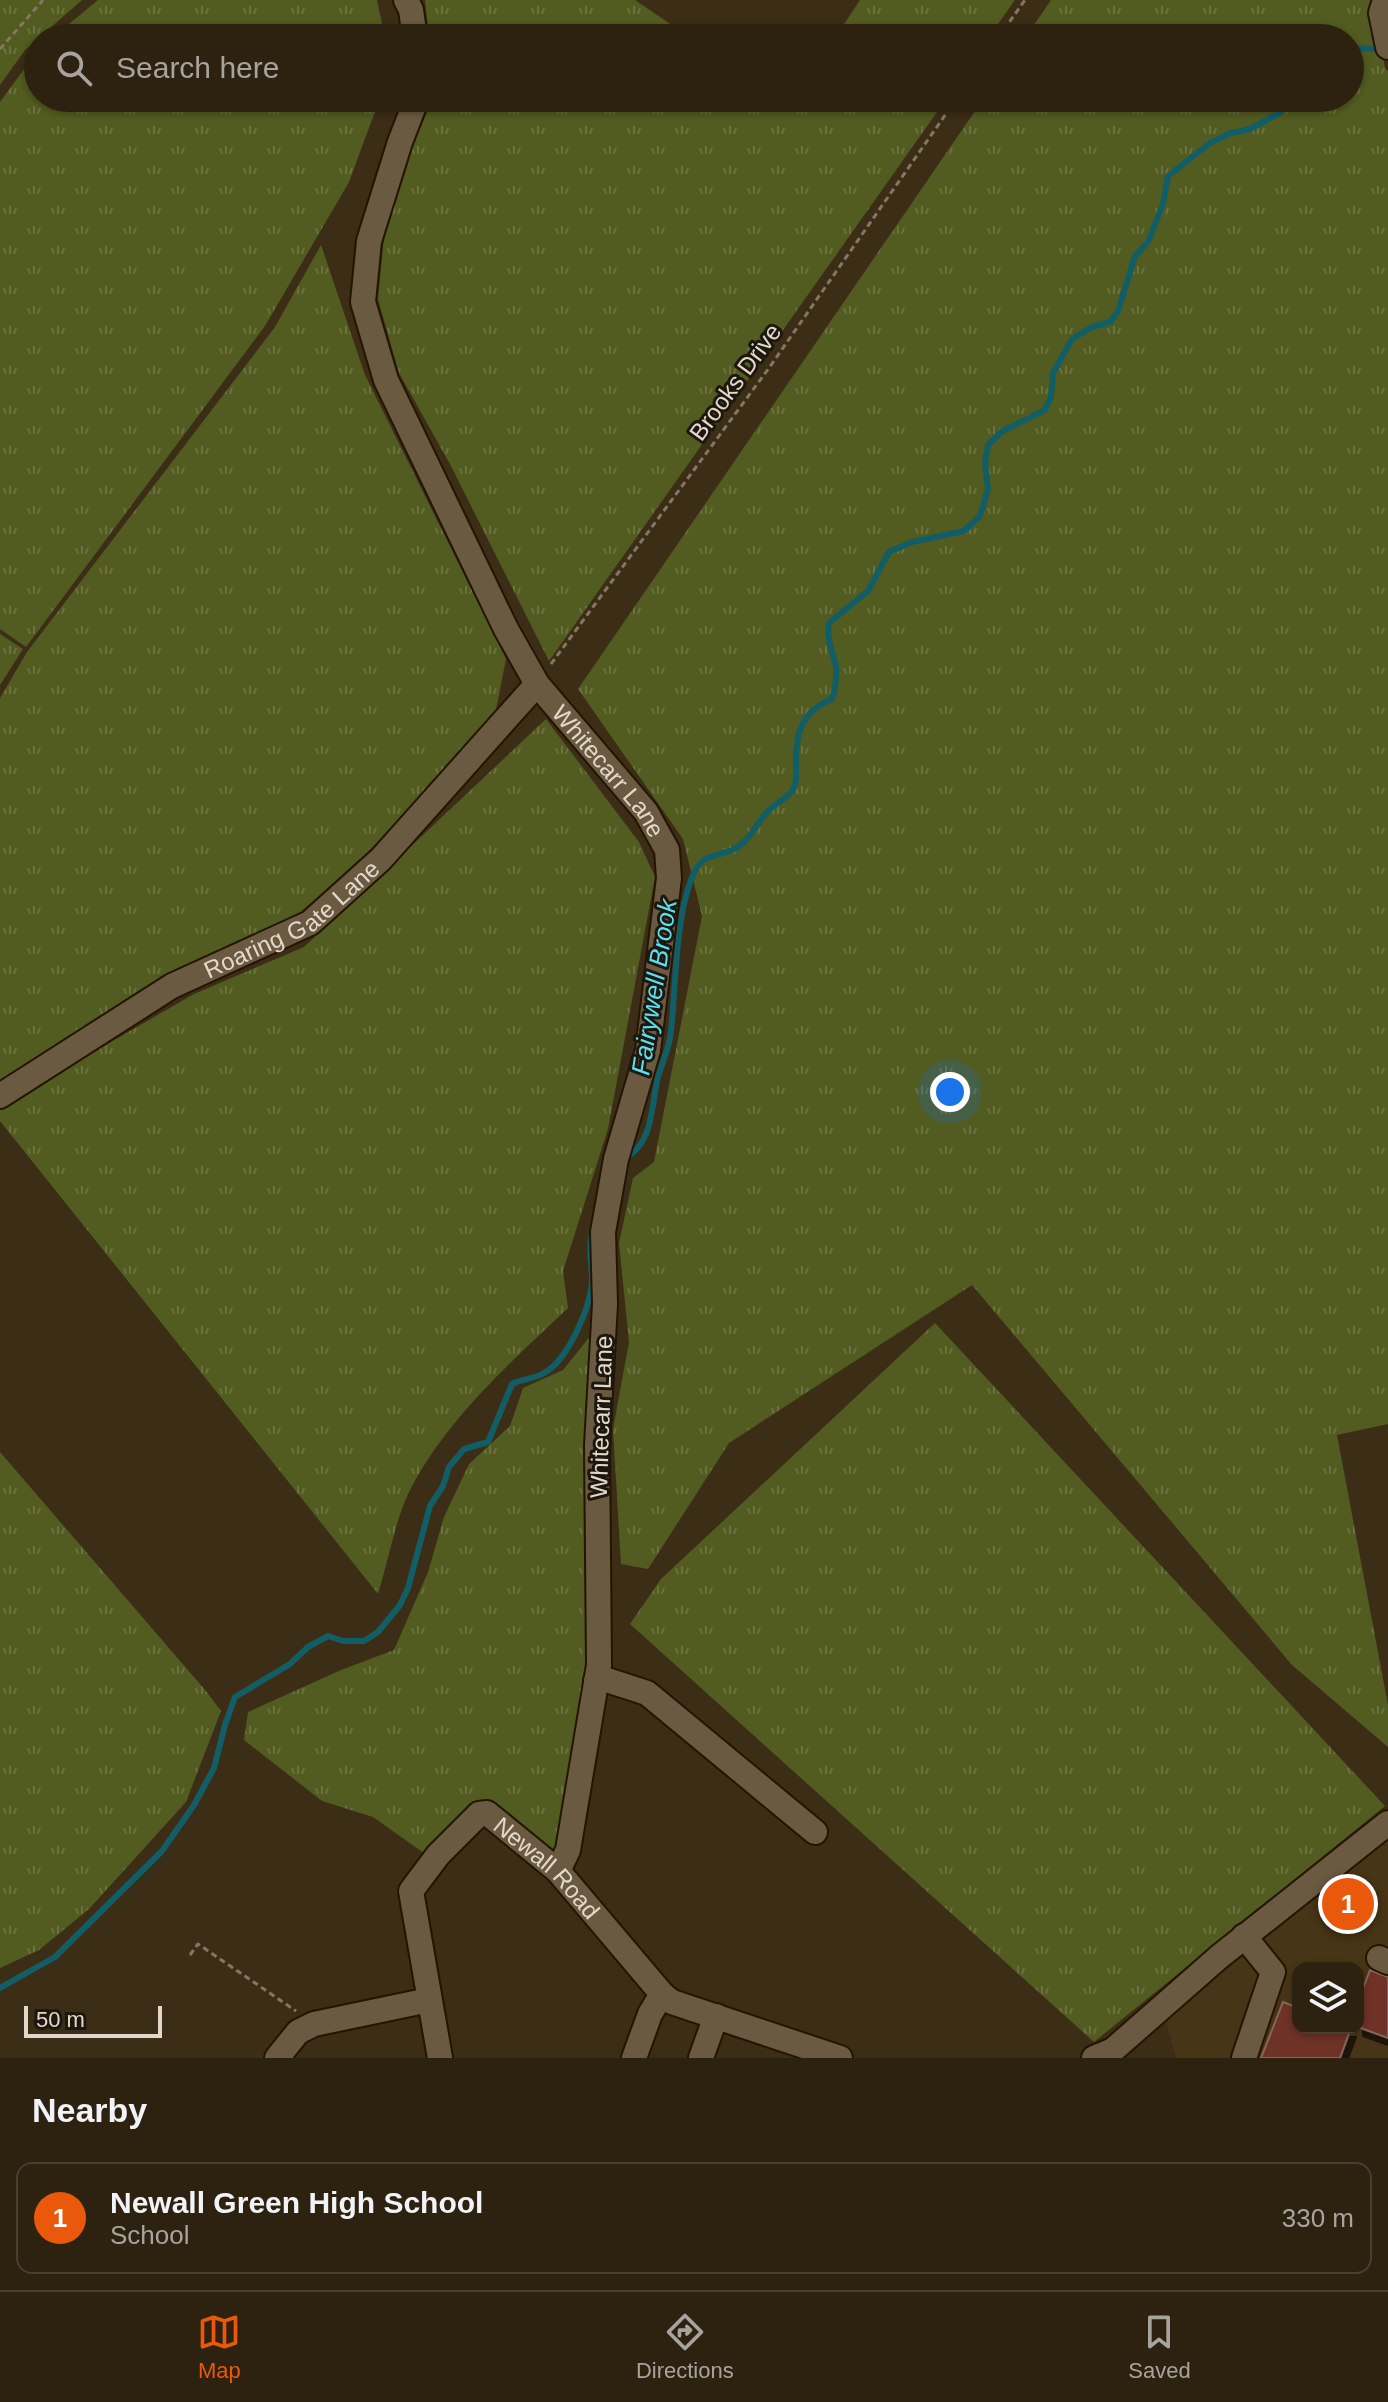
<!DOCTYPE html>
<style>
:root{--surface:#2d2210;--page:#352a19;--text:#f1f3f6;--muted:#a7a49f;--line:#483f30;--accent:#ea580c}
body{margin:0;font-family:Helvetica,sans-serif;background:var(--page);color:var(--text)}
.controls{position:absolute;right:24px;bottom:24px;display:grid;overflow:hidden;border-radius:16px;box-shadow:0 2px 6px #0004}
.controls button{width:72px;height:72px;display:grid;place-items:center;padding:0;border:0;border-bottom:2px solid var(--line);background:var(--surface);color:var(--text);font:40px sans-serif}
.scale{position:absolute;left:24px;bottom:20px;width:138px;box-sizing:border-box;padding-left:8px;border:4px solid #e2d8cb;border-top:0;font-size:22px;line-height:28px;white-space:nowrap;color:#e2d8cb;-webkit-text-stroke:6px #1d170d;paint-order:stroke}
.you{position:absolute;left:950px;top:1092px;width:28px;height:28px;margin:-20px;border:6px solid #fff;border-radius:50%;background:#1a73e8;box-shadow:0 0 0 12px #1a73e833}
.badge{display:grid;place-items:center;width:52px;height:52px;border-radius:50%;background:var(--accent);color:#fff;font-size:26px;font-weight:700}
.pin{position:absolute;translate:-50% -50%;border:4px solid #fff;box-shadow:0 2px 8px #0006}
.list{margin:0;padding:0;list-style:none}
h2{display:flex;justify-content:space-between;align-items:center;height:104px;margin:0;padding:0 32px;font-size:34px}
h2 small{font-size:26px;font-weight:400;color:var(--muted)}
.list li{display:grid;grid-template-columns:52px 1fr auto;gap:24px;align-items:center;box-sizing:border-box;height:112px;margin:0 16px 16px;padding:0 16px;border:2px solid var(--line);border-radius:16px}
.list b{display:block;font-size:30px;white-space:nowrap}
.list p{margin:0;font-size:26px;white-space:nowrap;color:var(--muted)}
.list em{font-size:26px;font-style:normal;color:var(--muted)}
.icon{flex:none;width:44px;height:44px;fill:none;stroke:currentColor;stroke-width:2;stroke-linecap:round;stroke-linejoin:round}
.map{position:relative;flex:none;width:1388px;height:2058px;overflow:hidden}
.search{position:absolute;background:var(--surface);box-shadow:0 2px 6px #0004;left:24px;right:24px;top:24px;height:88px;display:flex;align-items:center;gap:20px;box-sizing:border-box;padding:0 28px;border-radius:44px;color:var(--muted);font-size:30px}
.sheet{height:232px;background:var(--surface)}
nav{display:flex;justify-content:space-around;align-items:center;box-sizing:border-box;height:112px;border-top:2px solid var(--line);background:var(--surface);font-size:22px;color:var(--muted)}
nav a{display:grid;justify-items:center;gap:4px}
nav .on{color:var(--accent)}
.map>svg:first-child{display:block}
.built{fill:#483517;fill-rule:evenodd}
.grass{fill:url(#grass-tufts)}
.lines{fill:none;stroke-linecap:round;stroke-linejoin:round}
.stream{stroke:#125e67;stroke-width:6}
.building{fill:#6e3225;stroke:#85665f;stroke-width:2;filter:url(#shadow)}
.minor-casing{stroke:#231501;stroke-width:28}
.path{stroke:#847764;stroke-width:3;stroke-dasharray:6 4;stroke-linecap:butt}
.minor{stroke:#6b5a42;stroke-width:24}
.labels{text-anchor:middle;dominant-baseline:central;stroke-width:6;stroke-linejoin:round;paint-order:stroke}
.street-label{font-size:24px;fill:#e2d8cb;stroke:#1d170d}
.water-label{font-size:26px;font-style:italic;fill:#59e0f2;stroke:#1d170d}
</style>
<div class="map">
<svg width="1388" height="2058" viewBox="0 0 1388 2058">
<defs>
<pattern id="grass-tufts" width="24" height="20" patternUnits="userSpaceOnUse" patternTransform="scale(2)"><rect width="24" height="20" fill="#525b20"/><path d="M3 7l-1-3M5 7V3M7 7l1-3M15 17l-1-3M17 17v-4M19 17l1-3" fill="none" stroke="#6b723f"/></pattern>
<filter id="shadow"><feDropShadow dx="5" dy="9" stdDeviation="0" flood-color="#0009"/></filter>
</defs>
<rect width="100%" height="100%" fill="#3c2d16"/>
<path class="built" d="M1388,1840V2058H1176L1165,2018ZM1298,1968H1358V2028H1298Z"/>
<path class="grass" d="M0,0H82L25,50L0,85Z
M98,0H377L385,38H52Z
M425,0H635L691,38H429Z
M860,0H1015L988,38H835Z
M1051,0H1374L1385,68L1388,71V1424L1337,1435L1388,1705V1747L1292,1665L972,1285L729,1443L648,1569L621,1564L613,1429L629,1342L619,1243L633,1178L654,1162L702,916L683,839L578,689L984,98H1350V38H1025Z
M38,50V98H380L349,182L265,326L26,647L0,629V102Z
M433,98H780L791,105L796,98H947L549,661L451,466L399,373L378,299L387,206Z
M321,245L365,375L506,659L495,715L369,851L294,918L164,979L0,1080V698L27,652L275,327Z
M0,634L23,649L0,685Z
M546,719L639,842L655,877L608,1129L563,1271L568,1308C510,1363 444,1421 408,1494C396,1519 387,1565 378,1594L0,1121V1106L194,994L304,947Z
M935,1323L1385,1806L1094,2042L630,1624L661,1579Z
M600,1324L587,1673L561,1840L554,1853L483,1801L428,1856L373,1817L322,1801L244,1740L248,1712L341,1670L394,1650L428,1572L444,1517L469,1464L510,1426L523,1388L563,1370Z
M0,1452L206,1691L221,1711L186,1802L89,1909L39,1950L0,1968Z"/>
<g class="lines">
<path class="stream" d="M1350,53L1353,48L1383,49
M625,1158C654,1143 651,1105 658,1077C662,1062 670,1047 671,1031C676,986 675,908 696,869C704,854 719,856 732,850C750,842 755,825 768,811C775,804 786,799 792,791C797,785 796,776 796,768C795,735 800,712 832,699C835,689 837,678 836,667C833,652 826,640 829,623L868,591L889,552L912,542L964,531L980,516L988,489L985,463L988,445L1001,432L1045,410L1051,397L1053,373L1072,339L1092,327L1110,322L1118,311L1135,256L1148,242L1163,204L1168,176L1210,143L1231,133L1250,129L1278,114L1298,98
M0,1988L55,1957L162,1851L194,1805L214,1768L225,1725L235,1697L290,1664L308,1647L328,1636L343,1641H364L378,1632L400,1605L408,1588L430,1506L443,1486L449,1467L464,1449L488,1442L512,1384C522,1379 533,1379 542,1374C567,1363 590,1308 592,1282C592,1263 588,1253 592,1232"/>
</g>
<path class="building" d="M1370,1970L1388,1977V2038L1358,2027V2002Z
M1283,2002L1298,2008V2028H1351L1340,2058H1261Z"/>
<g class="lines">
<g class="minor-casing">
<g id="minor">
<path d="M406,0L411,10L415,38"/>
<path d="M1385,0L1381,13L1388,47"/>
<path id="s1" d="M417,98L400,142L369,241L363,302L386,380L506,629L537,684L646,812L667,850L669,878L648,1050L616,1159L603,1232L605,1304L597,1445L599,1665L568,1850L558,1871"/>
<path id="s2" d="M0,1096L172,986L310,923L381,859L537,684"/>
<path d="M596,1681L607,1680L647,1693L815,1832"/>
<path d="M1379,1958L1388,1962"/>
<path d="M277,2058L298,2032L314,2024L429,2000"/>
<path id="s3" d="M440,2058L411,1891L438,1855L479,1814L487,1813L558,1871L662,1994L672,2002L840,2058"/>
<path d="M634,2058L650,2014L662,1994"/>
<path d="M701,2058L716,2016"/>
<path d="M1094,2058L1113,2050L1219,1957L1388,1823"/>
<path d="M1244,2058L1273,1972L1244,1936"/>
</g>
</g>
<path class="path" d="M998,38L1025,0
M0,49L43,0
M551,664L769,368L957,98
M190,1955L198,1944L296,2011"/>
<use href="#minor" class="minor"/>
</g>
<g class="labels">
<g class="street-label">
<text transform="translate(735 382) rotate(-54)">Brooks Drive</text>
<text stroke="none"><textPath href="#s1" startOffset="746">Whitecarr Lane</textPath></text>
<text stroke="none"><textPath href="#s2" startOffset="342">Roaring Gate Lane</textPath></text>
<text transform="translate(601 1417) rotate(-88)">Whitecarr Lane</text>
<text stroke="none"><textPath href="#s3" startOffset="362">Newall Road</textPath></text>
</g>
<g class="water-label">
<text transform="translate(654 987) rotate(-81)">Fairywell Brook</text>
</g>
</g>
</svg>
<div class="controls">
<button><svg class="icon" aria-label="layers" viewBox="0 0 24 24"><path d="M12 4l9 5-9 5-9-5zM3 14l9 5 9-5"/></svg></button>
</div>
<div class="scale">50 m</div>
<div class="you"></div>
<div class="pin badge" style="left:1348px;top:1904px">1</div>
<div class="search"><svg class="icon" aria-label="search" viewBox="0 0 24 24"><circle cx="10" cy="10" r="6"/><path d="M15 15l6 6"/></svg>Search here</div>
</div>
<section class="sheet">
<h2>Nearby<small></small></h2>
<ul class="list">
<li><span class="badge">1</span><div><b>Newall Green High School</b><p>School</p></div><em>330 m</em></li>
</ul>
</section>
<nav>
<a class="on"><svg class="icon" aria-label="map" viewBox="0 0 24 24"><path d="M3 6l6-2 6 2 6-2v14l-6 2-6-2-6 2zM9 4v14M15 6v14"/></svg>Map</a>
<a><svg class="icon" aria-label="directions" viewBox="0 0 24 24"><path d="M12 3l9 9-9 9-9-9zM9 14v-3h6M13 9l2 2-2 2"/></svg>Directions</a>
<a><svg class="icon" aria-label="saved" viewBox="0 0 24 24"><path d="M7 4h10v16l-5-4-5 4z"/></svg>Saved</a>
</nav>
